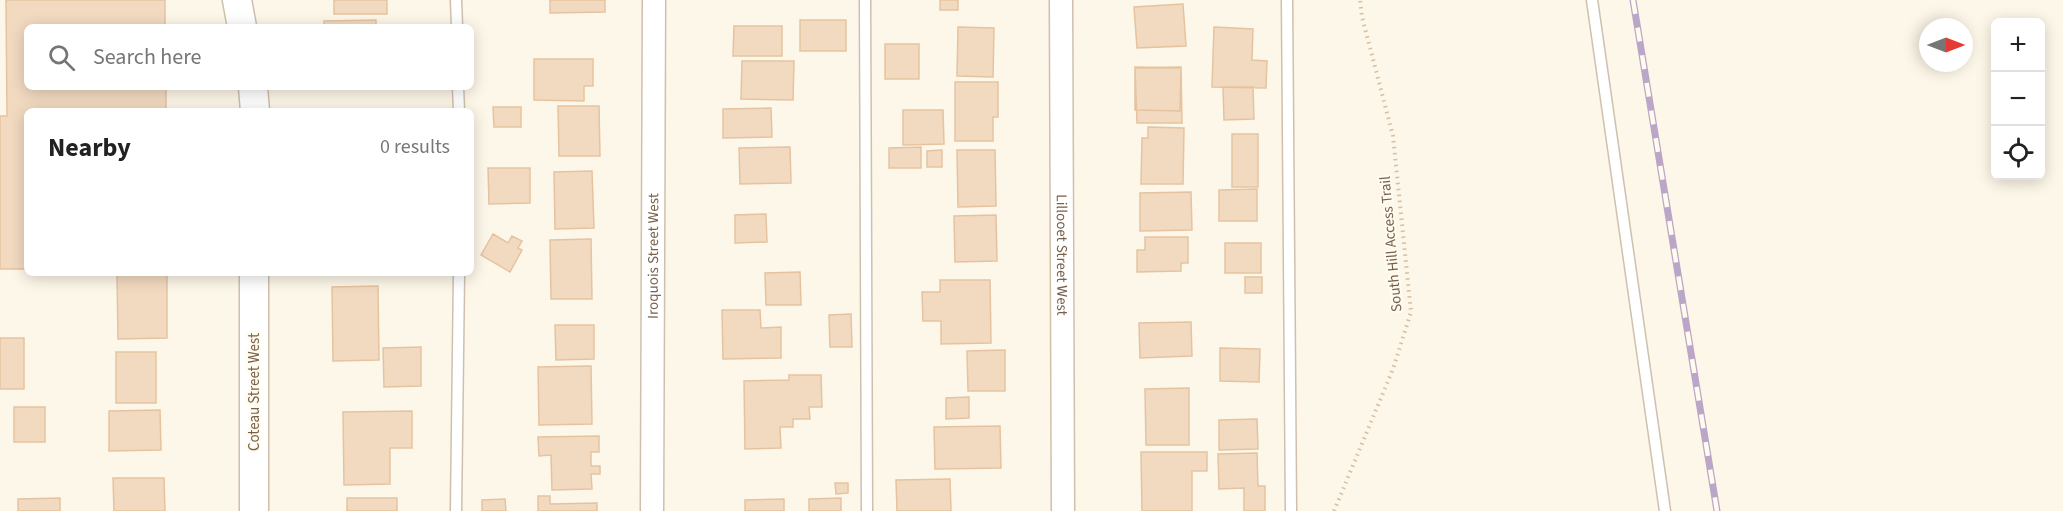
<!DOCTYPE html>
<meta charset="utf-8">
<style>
:root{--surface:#fff;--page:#f2f2f2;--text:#222;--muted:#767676;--line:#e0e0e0}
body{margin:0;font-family:"Source Sans 3",sans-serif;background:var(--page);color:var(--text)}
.controls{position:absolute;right:18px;top:18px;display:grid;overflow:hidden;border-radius:9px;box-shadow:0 3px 15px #0003}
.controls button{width:54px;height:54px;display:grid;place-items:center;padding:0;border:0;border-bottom:2px solid var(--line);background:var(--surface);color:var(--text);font:30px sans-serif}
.compass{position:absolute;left:1919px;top:18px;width:54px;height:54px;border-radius:50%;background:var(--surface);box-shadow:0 3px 15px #0003;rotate:90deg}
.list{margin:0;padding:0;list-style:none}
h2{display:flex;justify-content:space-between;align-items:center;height:78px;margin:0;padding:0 24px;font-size:26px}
h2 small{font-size:20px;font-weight:400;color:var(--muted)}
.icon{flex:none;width:33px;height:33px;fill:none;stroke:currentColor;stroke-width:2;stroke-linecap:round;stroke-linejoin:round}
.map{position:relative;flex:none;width:2063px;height:511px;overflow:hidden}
.search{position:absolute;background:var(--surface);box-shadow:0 3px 15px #0003;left:24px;top:24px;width:450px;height:66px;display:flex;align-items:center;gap:15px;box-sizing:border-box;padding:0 21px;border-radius:9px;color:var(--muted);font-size:22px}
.panel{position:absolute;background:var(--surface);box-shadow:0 3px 15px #0003;left:24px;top:108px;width:450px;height:168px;border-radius:9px}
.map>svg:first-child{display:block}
.building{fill:#f2dac0;stroke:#e5c3a0;stroke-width:1.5}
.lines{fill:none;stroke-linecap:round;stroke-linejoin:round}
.service-casing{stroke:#cfc0ae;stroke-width:13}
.minor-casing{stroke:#cfc0ae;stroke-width:25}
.tertiary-casing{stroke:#cfc0ae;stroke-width:31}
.path{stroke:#d7bea2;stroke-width:4;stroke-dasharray:1.5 4.5;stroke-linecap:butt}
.service{stroke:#fff;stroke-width:10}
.minor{stroke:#fff;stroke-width:22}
.tertiary{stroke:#fff;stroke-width:28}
.rail-casing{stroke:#bca6c7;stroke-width:7}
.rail{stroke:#fffbef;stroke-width:4.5;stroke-dasharray:14;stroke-linecap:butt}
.labels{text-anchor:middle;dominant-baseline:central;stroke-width:4.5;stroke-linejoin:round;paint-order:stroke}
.street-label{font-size:15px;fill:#77614c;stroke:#fffbef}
</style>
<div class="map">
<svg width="2063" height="511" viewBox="0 0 2063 511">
<rect width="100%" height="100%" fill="#fcf7e8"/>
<path class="building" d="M6,0H165V27H27V87H166V111H27V269H0V116H7Z
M334,0H387V14H334Z
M550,0H605V12L550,13Z
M940,0H958V10H940Z
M1183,4L1186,46L1137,48L1134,7Z
M376,20V27H324V21Z
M800,20H846V51H800Z
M734,26H782V56H733Z
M958,27L994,28L993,77L957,76Z
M1214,27L1253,29L1252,60L1267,61L1266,88L1212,87Z
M885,44H919V79H885Z
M534,59H593V86H584V101L534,100Z
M742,61H794L793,100L741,99Z
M1135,67L1181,68L1180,111L1135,110Z
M1181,67L1182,123H1137L1135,68Z
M955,82H998V117H993V141H955Z
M1223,87H1253L1254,119L1224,120Z
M558,106H599L600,156H559Z
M493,107H521V127H494Z
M771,108L772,137L723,138V109Z
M903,110H943L944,144L903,145Z
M1148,127L1184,128L1183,184H1141L1142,138H1148Z
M1232,134H1258V187H1232Z
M790,147L791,183L740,184L739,148Z
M921,147V168H889V148Z
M942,150V167H927V151Z
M957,150H995L996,206L958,207Z
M488,168H530V203L489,204Z
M592,171L594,228L555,229L554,172Z
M1257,189V221H1219V190Z
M1191,192L1192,230L1140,231V193Z
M766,214L767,242L735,243V215Z
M996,215L997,261L955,262L954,216Z
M493,234L508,243L512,236L522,241L518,248L522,250L510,272L481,255Z
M1145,237H1188V263H1181V271L1137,272V250H1145Z
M591,239L592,299H551L550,240Z
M1225,243H1261V273H1225Z
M800,272L801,305H766L765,273Z
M117,273H167V338L118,339Z
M1245,277H1262V293H1245Z
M940,280H990L991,343L941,344V321H923L922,292H940Z
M378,286L379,360L333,361L332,287Z
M722,310H760L761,328L781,327V358L723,359Z
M851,314L852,347H830L829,315Z
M1191,322L1192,356L1140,358L1139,323Z
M555,325H594V359L556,360Z
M0,338H24V389H0Z
M421,347V386L384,387L383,348Z
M1220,348L1260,349L1259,382L1220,381Z
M1005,350V391H968L967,351Z
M116,352H156V403H116Z
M591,366L592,424L539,425L538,367Z
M789,375H821L822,407H809L810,419H793V427H780L781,448L745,449L744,381L789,380Z
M1189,388V445H1146L1145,389Z
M969,397V418L946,419V398Z
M14,407H45V442H14Z
M160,410L161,450L109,451V411Z
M412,411V448H390V484L344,485L343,412Z
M1257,419L1258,449L1219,450V420Z
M1000,426L1001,468L935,469L934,427Z
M599,436V452H591V466H600V474H591L592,489L552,490L551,455L539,456L538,437Z
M1141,452H1207V471H1192V511H1142Z
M1257,453L1258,486H1265V511H1244V488L1219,489L1218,454Z
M113,478H164L165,511H114Z
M950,479L951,511H897L896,480Z
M835,483H848V493L836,494Z
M538,496H550V504L597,503V511H538Z
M60,498V511H18V499Z
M347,498H397V511H347Z
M841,498V511H809V499Z
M505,499L506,511H482V500Z
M784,499V511H745V500Z"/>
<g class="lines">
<g class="service-casing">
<path id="service" d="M456,0L457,27
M865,0L867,511
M1287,0L1291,511
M1592,0L1665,511
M458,87L459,111
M456,511L459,273"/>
</g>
<g class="minor-casing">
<g id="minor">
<path id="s1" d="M1061,0L1063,511"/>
<path id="s2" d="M652,511L654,0"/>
</g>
</g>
<g class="tertiary-casing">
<path id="tertiary" d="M237,0L242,27
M253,87L255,111
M254,511V273"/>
</g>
<path class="path" d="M1334,511L1393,369L1411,312L1393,136L1362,17L1360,0"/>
<use href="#service" class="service"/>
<use href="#minor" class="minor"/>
<use href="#tertiary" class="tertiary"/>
<g class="rail-casing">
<path id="rail" d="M1633,0L1717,511"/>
</g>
<use href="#rail" class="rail"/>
</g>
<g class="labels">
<g class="street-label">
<text transform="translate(1391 244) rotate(-95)">South Hill Access Trail</text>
<text stroke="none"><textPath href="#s2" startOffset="255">Iroquois Street West</textPath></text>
<text stroke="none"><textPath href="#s1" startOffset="255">Lillooet Street West</textPath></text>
<text transform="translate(254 392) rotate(-90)">Coteau Street West</text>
</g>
</g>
</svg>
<div class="controls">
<button>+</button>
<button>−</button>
<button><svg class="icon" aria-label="locate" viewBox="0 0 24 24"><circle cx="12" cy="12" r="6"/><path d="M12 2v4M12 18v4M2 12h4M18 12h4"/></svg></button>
</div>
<svg class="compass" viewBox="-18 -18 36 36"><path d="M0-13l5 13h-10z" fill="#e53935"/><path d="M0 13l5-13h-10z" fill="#767676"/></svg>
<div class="search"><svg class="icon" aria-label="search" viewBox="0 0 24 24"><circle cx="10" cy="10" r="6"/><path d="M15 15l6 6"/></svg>Search here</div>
<section class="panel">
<h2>Nearby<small>0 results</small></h2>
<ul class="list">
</ul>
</section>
</div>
